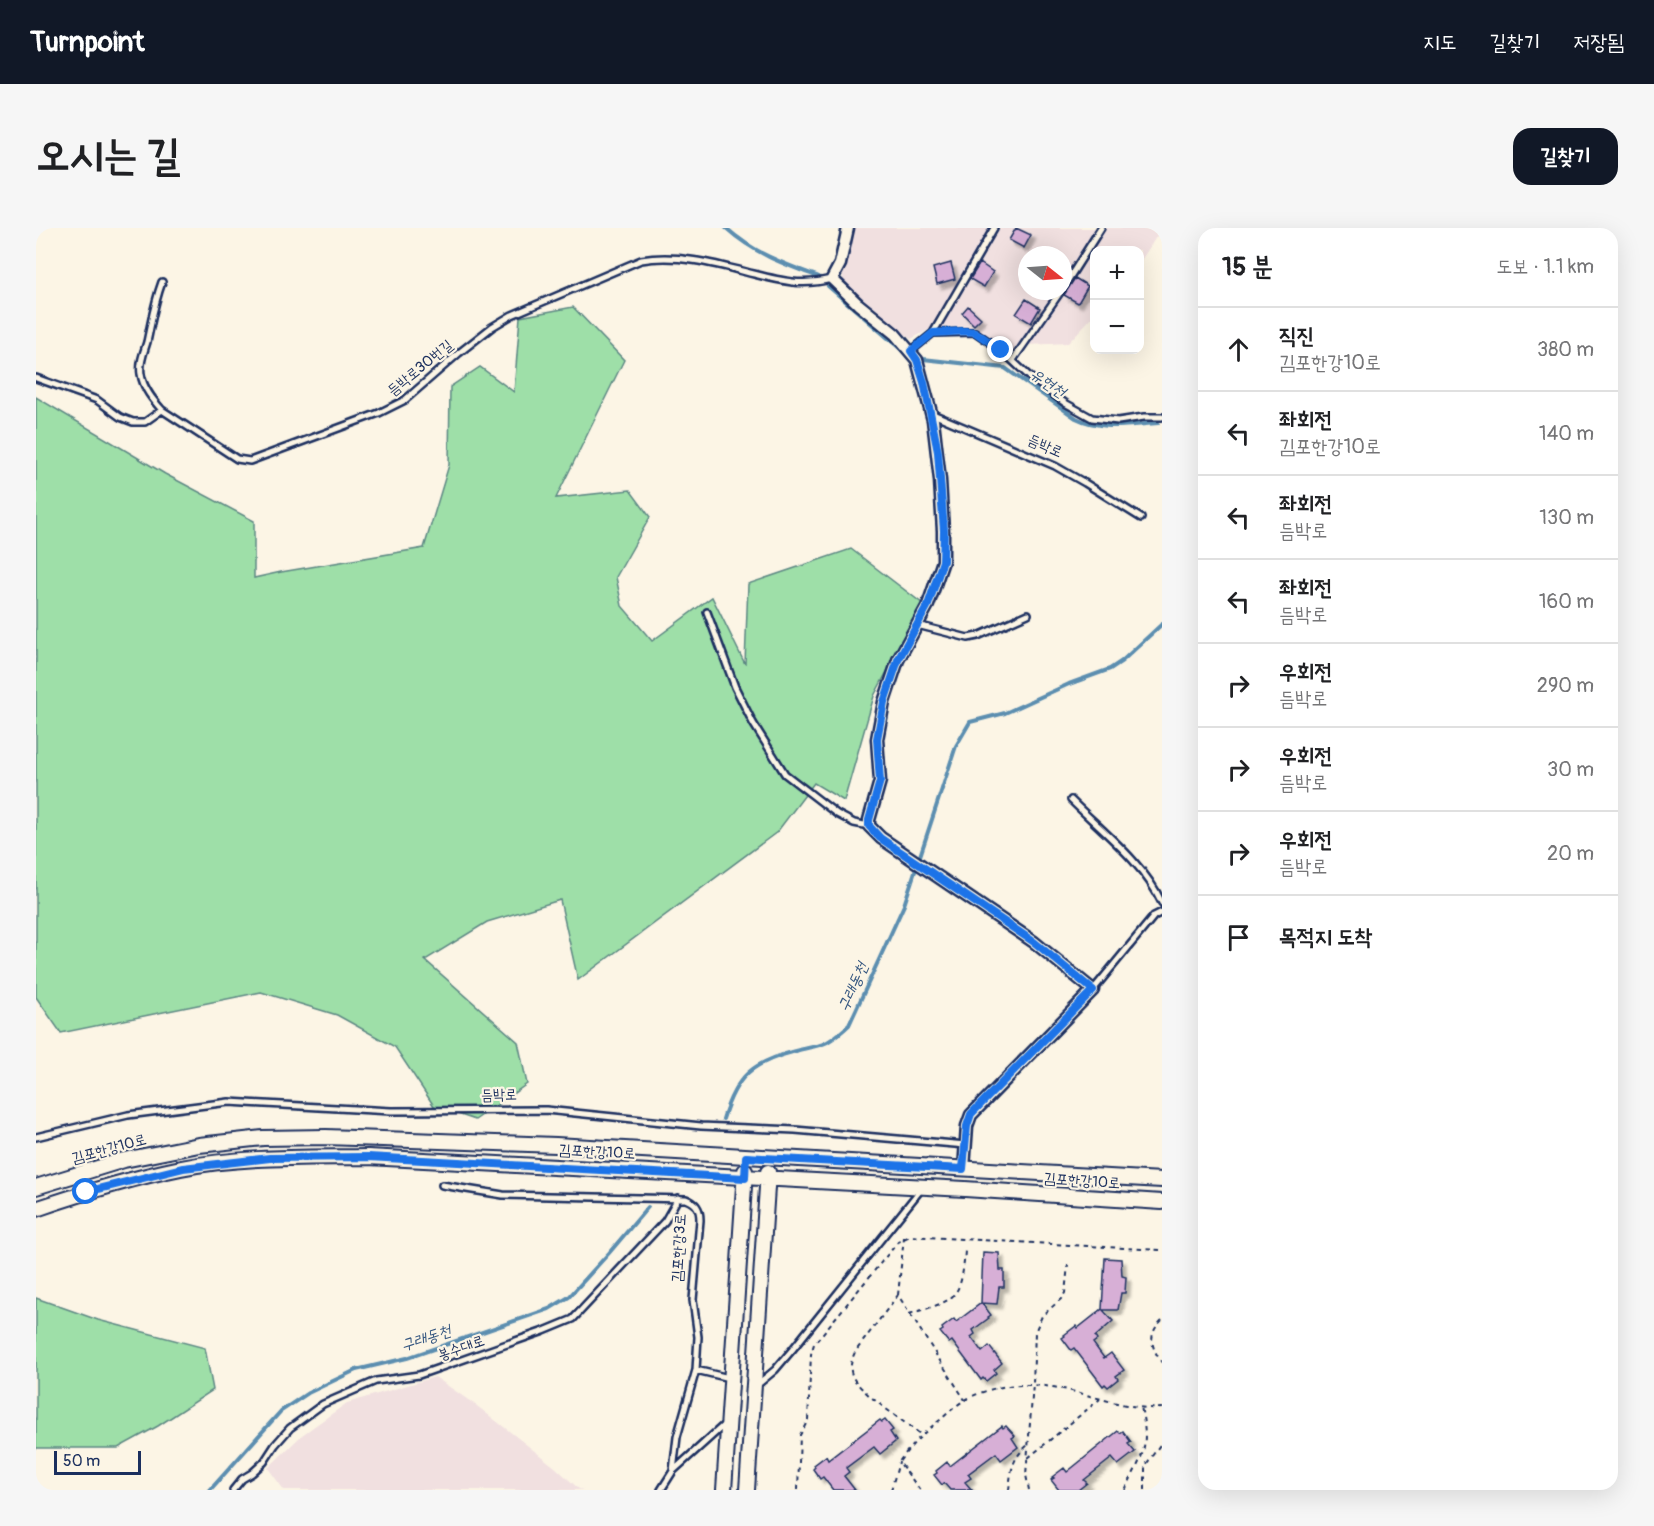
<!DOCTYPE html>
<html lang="ko">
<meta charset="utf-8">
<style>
:root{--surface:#fff;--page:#f6f6f6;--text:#202124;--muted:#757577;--line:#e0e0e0;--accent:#111827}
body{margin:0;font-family:Pangolin,"Poor Story",sans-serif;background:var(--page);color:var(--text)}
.controls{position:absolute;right:18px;top:18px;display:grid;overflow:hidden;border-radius:12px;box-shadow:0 6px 24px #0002}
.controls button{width:54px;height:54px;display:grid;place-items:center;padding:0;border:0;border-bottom:2px solid var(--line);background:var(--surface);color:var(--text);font:30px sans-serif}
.compass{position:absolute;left:982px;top:18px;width:54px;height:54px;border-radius:50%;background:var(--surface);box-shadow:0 6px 24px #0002;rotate:107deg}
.scale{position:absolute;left:18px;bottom:15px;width:87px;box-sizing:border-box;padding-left:6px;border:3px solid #1b2f5e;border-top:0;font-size:16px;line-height:21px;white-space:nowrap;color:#1b2f5e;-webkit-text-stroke:4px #fcf5e5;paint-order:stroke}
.stop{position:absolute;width:18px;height:18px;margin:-14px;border:4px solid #1a73e8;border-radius:50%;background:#fff}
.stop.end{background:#1a73e8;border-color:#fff;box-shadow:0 2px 6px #0008}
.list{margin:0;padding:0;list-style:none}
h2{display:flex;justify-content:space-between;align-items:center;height:78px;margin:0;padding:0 24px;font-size:26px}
h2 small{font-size:20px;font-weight:400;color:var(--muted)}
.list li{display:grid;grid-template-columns:39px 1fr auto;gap:18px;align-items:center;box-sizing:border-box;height:84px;padding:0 24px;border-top:2px solid var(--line)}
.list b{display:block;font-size:22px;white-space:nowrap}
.list p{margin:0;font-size:20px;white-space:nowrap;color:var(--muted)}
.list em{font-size:20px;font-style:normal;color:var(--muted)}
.icon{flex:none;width:33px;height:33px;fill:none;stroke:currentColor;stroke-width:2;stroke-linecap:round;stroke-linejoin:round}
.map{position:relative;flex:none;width:1126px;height:1262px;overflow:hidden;border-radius:18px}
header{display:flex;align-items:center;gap:36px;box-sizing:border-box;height:84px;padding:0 30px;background:var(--accent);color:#fff}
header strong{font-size:28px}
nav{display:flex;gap:33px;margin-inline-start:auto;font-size:21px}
.intro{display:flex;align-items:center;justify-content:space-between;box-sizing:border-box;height:144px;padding:0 36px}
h1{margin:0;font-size:42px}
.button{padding:15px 27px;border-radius:18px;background:var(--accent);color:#fff;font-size:21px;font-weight:700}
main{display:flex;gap:36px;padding:0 36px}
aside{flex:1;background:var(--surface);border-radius:18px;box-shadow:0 6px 24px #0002}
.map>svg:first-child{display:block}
.built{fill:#f1e0e0;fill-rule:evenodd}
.green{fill:#9edfa8;stroke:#5c8783;stroke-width:1.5}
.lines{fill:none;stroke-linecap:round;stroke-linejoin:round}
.stream{stroke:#5b8eb0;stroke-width:4}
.building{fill:#d7afd6;stroke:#1b2f5e;stroke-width:1.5;filter:url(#shadow)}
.service-casing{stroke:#1b2f5e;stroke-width:10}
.minor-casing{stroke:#1b2f5e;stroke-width:15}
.tertiary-casing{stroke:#1b2f5e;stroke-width:18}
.path{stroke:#1b2f5e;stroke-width:2;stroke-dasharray:4.5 4.5;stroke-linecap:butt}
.service{stroke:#fcf5e5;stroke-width:5}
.minor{stroke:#fcf5e5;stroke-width:10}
.tertiary{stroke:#fcf5e5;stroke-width:14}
.route{stroke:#1a73e8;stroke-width:8}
.labels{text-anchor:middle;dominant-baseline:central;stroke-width:4.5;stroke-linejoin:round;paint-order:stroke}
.street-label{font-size:15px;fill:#1b2f5e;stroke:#fcf5e5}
.water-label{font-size:16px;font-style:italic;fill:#365780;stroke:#fcf5e5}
</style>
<header>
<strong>Turnpoint</strong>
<nav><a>지도</a><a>길찾기</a><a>저장됨</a></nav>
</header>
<div class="intro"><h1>오시는 길</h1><a class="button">길찾기</a></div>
<main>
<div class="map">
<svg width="1126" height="1262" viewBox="0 0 1126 1262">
<defs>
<filter id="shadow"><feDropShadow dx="4.5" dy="4.5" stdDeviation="1.5" flood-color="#0004"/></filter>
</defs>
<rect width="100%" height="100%" fill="#fcf5e5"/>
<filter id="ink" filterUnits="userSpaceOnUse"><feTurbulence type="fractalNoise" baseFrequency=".0167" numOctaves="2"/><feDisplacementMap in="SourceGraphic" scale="12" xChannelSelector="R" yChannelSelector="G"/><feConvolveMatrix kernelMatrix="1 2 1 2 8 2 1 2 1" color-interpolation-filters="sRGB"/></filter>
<g filter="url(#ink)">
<path class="built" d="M817,0H1126L1104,34V22H1058V87L1032,115L993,117L984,131L965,115L938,100L908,99L894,101L875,111L868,106L807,55V41ZM991,27H1027V63H991Z
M399,1149L441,1178L519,1239L543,1261L547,1262H248L232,1240L266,1207L311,1175Z"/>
<path class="green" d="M537,79L588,132L520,270L594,262L614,289L580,349L586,378L616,413L676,369L709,436L712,356L815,321L887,376L838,468L808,573L778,555L741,604L542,752L524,672L451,694L389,732L482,814L491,856L439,892L398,878L359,819L301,787L225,764L25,805L0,769V169L129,246L218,293V350L245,344L388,320L413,237L414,159L444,139L478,164L484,89Z
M0,1070L62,1092L169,1120L177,1162L122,1198L82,1220H0Z"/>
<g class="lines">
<path class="stream" d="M690,0C719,26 748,36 783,49
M792,58L868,124
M887,131L969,140L1040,190C1066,203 1094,197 1122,195
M687,891C700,847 717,834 760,823C769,820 779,819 787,816C797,812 805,804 813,797L868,677L920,518L934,494L969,485L1033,456L1074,441L1086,433L1126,396
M174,1262L245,1183L272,1165L320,1142L371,1130L513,1081L533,1069L573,1025L612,979"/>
</g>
<path class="building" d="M980,0L995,7L988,20L973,12Z
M915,35L919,51L901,56L897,40Z
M944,35L957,44L948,59L934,51Z
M1039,50L1052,58L1042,75L1028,67Z
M990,71L1004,80L995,95L980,86Z
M932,78L945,90L938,97L926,85Z
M947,1024L963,1025L964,1042H968V1059H963L961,1076L946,1075L955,1087L952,1089L953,1090L937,1102L939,1106L935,1109L946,1124L953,1118L966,1135L958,1142L960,1145L950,1153L947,1150L945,1152L916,1113L913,1115L904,1104L907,1102L906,1100L918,1091L920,1094L945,1075Z
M1069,1030L1085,1031L1086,1048L1090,1049L1089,1065H1085L1082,1082H1067L1077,1093L1059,1109L1061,1112L1057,1115L1068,1130L1075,1125L1088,1142L1080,1148L1082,1151L1072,1159L1069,1156L1067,1158L1038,1120L1035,1122L1026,1110L1029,1108L1028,1107L1040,1098L1042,1100L1066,1081Z
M844,1192L846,1194L849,1192L857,1202L854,1204L860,1213L844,1226L838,1219L810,1240L813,1244L808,1248L819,1262H797L787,1249L784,1251L777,1241L779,1239L778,1237L790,1228L792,1232Z
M966,1198L967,1200L970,1198L979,1208L976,1210L982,1219L965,1232L960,1225L932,1246L935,1250L929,1254L936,1262H914L908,1255L906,1257L898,1247L901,1245L900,1243L911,1234L914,1238Z
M1082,1203L1084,1205L1087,1203L1095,1214L1092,1216L1099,1224L1082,1237L1076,1230L1048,1252L1051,1255L1042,1262H1023L1015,1252L1018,1250L1016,1249L1028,1240L1031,1244Z"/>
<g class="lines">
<g class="service-casing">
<path id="service" d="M1027,60L1065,0
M897,105L958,0
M875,123L897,105L939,104L965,122L995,150L1029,175L1056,190L1082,193L1108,189H1126
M977,132L1025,63
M0,150L61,172L84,189L97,194H109L126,182L201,231L214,233L343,185L369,172L423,125L456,99L476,87L605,32C640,26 676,35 710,44C742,52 763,59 796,51
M126,182C117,172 107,160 105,146C103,135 108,124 111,114C116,91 118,76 126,54
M897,186L1019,238L1049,255L1105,290
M671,384L699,459L717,495L749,546L801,586L818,595L833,598
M881,397L932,410L942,408L992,386
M1035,572C1067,604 1107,634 1126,675
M1057,762L1118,688L1126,684
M0,909L92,887L193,874L355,883L510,882L665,898L759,902L930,917
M406,957L467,967L650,971C660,975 664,980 664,992L657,1072L662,1109L660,1142L693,1150
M721,1157L739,1142L756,1122L886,960
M637,1243L641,1209L660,1142
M197,1262L206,1251L216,1245L228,1234L239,1217L254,1200L287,1176L340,1153L383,1147L508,1103L537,1091L629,993L642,970
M625,1262L637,1243L689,1196"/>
</g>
<g class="minor-casing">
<path id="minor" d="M812,0L804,36L796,51L822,76L859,106L881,132L897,192L904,252L907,303V333L892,377L862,432L848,474L841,511L844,553L833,592V598L845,610L998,714L1057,762L935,887L931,898L928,941"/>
</g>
<g class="tertiary-casing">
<path id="tertiary" d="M0,959L88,932L163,917L227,910L290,909L520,917L1126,952
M0,981C47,965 96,950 145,940C206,928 270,930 332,929L929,961L1126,974
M688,1262L709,943
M711,1262L732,944"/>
</g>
<path class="path" d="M868,1009L862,1067L929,1172
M862,1067L819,1124C816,1131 813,1139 816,1147C821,1163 869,1194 884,1206
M873,1086C919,1072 925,1073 929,1023
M1126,1092C1111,1107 1115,1119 1126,1135
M992,1230L1064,1171
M762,1262L764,1207L772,1192L775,1126L778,1116L862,1014L874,1008L1126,1022
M855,1262L863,1234
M884,1262L863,1234C875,1217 888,1204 904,1192C912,1185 920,1177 929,1172C960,1155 994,1154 1027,1161C1059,1168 1093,1182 1126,1180
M973,1262C975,1242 976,1230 992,1217
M993,1262L990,1247L997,1156L999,1104L1006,1088L1025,1071L1029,1065L1032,1037
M1089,1262C1107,1226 1114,1221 1105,1179
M1109,1262V1238L1126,1214"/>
<use href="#service" class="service"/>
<use href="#minor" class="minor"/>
<use href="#tertiary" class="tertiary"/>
</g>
</g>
<g class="lines" filter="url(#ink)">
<path class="route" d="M50,964L147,940L234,930L332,929L709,950L710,929L927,941L931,898L935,886L1057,762L998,714L844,610L833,598V592L844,553L841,511L848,474L862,432L892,377L907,333L908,303L902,224L888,154L881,132L875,123L897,105L928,103L939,104L965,122"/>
</g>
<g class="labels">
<g class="street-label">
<text transform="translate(384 140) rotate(-39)">듬박로30번길</text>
<text transform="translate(1009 218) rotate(24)">듬박로</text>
<text transform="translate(463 867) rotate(-1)">듬박로</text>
<text transform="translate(73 921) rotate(-15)">김포한강10로</text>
<text transform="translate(561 924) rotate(3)">김포한강10로</text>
<text transform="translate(1046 953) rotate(4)">김포한강10로</text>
<text transform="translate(643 1020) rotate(-87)">김포한강3로</text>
<text transform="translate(425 1120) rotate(-19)">봉수대로</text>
</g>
<g class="water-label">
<text transform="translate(1012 155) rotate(34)">유현천</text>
<text transform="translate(817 759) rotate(-66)">구래동천</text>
<text transform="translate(390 1110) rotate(-18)">구래동천</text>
</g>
</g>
</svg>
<div class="controls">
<button>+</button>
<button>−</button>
</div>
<svg class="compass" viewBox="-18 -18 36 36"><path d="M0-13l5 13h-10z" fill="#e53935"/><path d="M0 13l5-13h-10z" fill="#757577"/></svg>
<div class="scale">50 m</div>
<div class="stop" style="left:50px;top:964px"></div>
<div class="stop end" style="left:965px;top:122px"></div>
</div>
<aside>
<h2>15 분<small>도보 · 1.1 km</small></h2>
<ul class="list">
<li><svg class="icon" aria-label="ahead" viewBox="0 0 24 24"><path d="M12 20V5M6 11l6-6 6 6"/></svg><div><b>직진</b><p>김포한강10로</p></div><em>380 m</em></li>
<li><svg class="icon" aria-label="left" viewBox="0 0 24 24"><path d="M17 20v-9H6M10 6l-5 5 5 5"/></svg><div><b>좌회전</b><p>김포한강10로</p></div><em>140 m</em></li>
<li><svg class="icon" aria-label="left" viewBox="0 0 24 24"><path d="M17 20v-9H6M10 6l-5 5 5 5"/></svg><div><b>좌회전</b><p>듬박로</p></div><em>130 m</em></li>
<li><svg class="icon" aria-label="left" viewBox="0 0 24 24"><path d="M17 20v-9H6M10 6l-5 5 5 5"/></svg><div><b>좌회전</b><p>듬박로</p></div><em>160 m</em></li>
<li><svg class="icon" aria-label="right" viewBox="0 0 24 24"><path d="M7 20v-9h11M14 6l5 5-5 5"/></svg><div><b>우회전</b><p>듬박로</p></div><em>290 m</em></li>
<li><svg class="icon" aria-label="right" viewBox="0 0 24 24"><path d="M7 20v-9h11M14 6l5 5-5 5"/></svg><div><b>우회전</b><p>듬박로</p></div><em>30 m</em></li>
<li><svg class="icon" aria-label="right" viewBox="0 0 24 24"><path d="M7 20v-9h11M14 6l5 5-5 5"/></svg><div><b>우회전</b><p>듬박로</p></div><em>20 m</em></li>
<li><svg class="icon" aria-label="arrive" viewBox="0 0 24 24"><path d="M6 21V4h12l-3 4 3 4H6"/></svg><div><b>목적지 도착</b></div></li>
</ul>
</aside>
</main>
